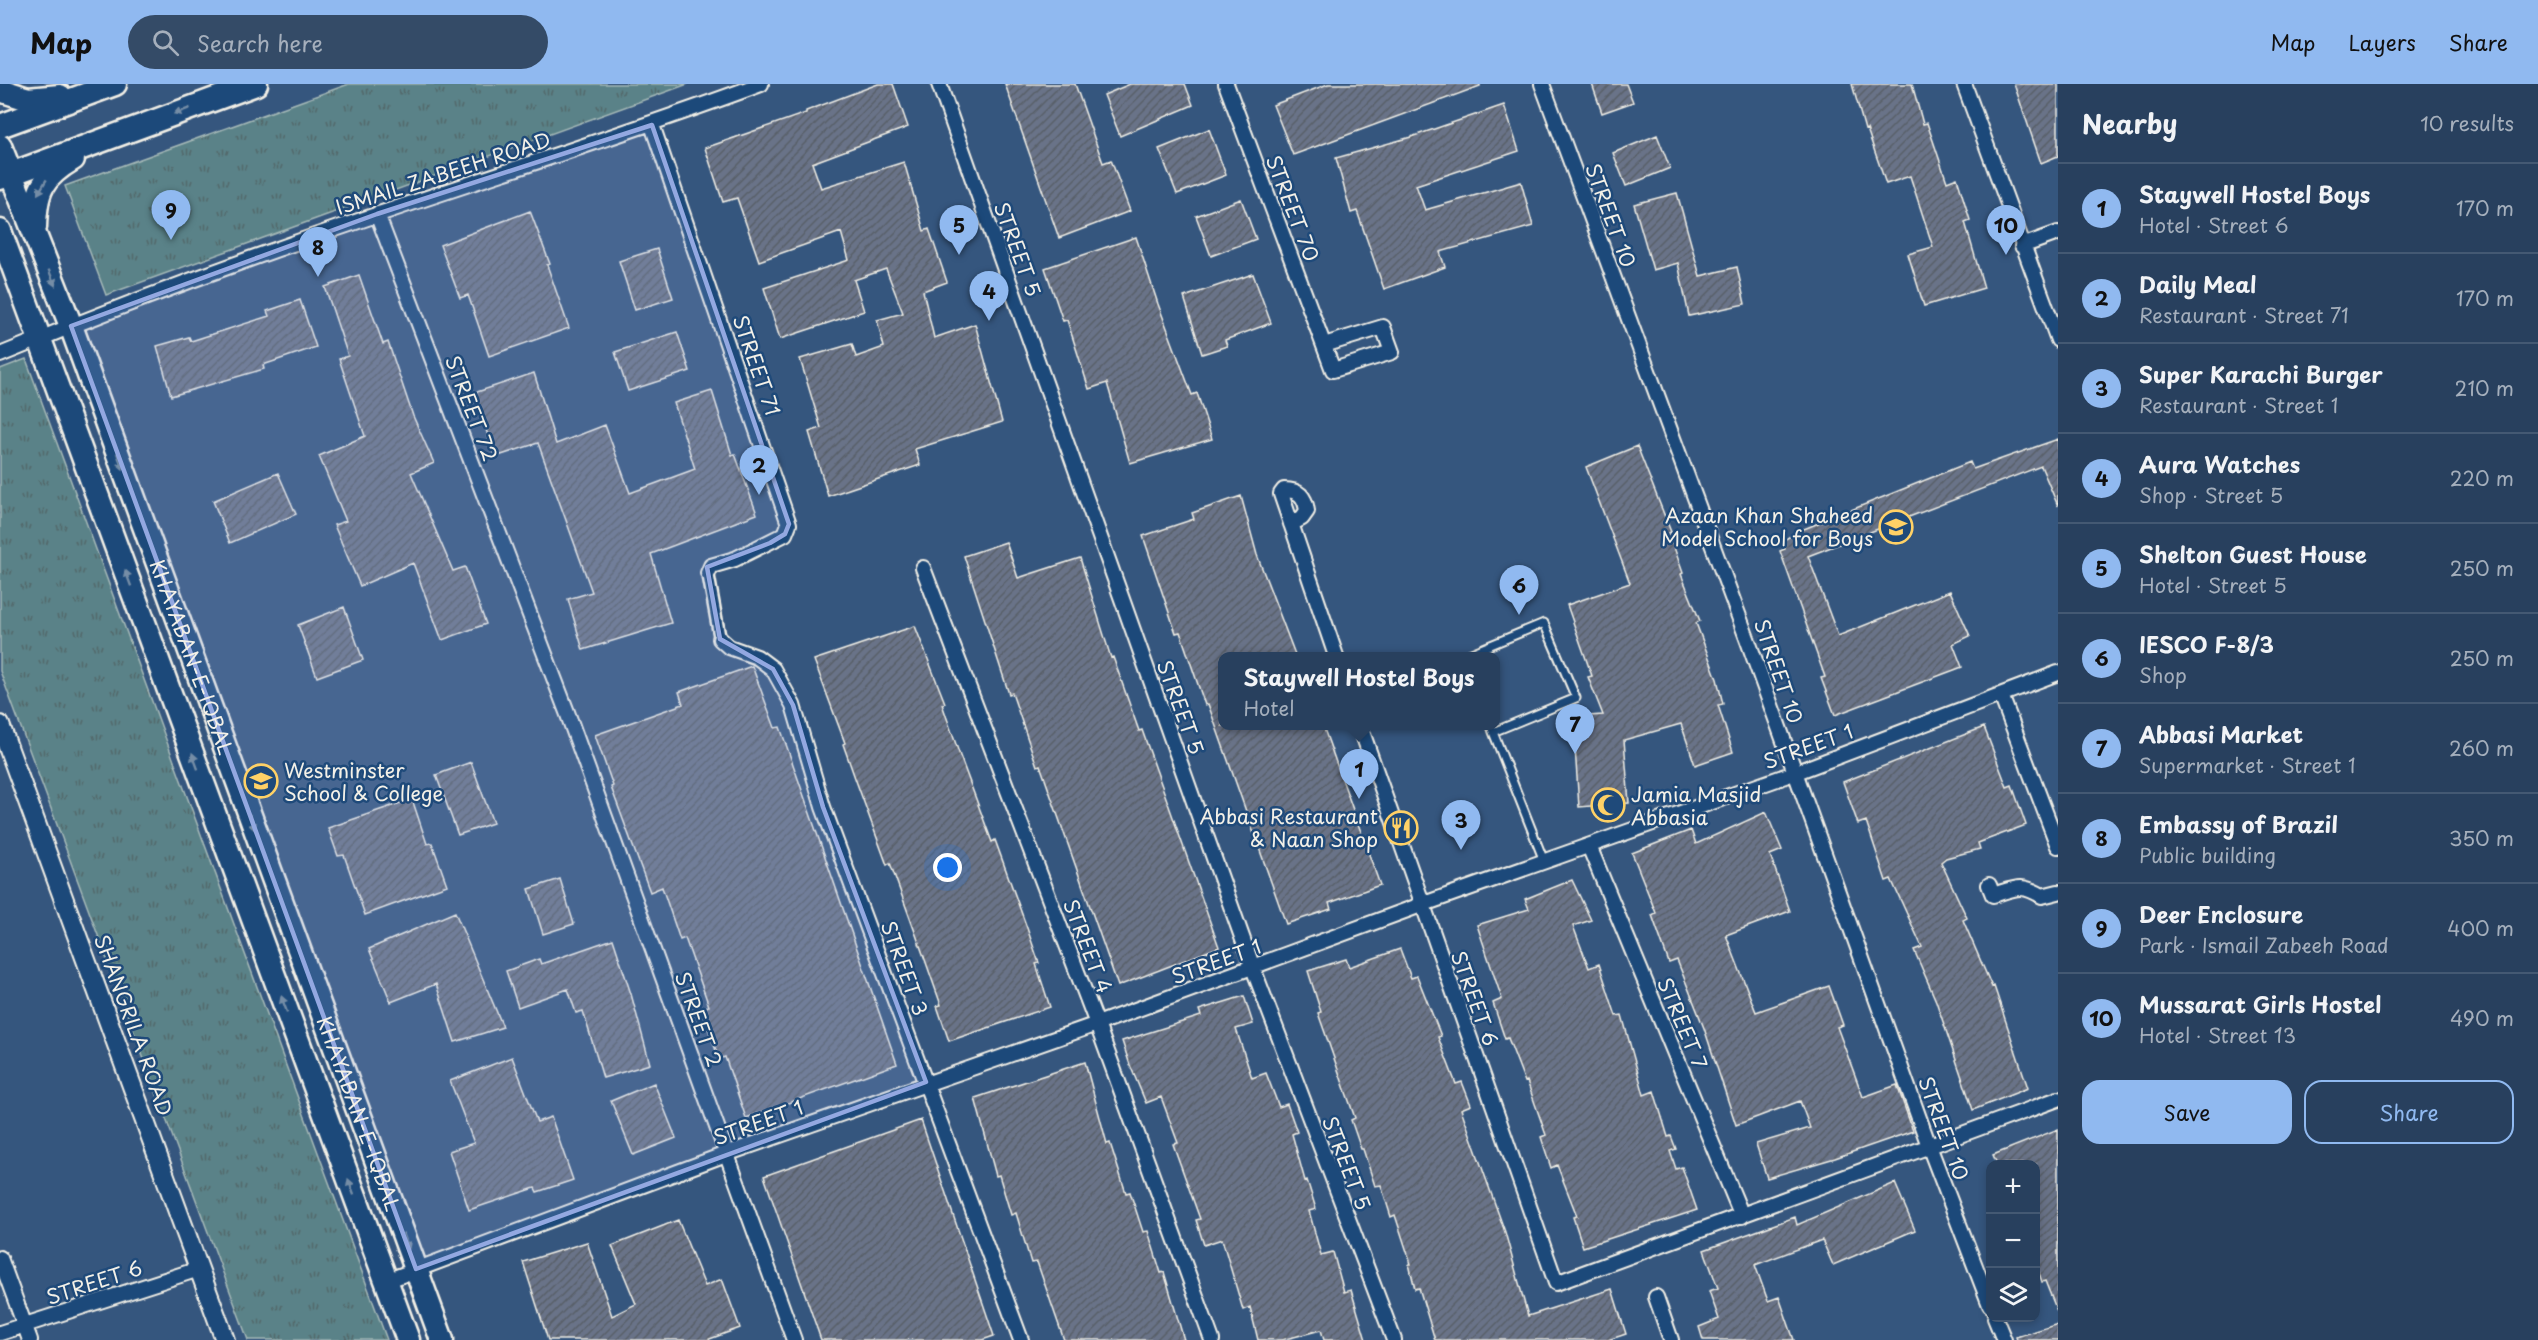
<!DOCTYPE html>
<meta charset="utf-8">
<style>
:root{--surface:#28405e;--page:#344b67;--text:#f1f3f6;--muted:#a5afbc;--line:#445973;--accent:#90b9f0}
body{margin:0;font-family:"Playpen Sans",sans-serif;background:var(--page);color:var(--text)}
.controls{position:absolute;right:18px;bottom:18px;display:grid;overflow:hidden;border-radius:12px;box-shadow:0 3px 9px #0003}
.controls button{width:54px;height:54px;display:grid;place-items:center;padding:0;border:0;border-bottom:2px solid var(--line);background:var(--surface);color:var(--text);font:30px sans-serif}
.you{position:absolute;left:948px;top:784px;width:21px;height:21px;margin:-15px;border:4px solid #fff;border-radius:50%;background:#1a73e8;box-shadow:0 0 0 9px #1a73e833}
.badge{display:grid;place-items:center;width:39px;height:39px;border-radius:50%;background:var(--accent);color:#111;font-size:20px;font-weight:700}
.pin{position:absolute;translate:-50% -50px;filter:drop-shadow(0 2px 3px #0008)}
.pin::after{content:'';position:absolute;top:32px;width:21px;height:18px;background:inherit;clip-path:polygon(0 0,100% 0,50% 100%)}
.popup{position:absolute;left:1218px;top:568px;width:282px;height:78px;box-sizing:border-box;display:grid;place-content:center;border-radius:12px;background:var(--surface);filter:drop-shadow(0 2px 4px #0005);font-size:20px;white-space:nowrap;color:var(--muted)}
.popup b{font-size:22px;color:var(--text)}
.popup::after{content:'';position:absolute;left:50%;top:100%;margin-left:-12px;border:12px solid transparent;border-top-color:var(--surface)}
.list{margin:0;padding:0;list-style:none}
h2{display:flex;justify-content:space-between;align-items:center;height:78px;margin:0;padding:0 24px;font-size:26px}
h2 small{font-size:20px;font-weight:400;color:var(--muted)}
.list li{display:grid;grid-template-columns:39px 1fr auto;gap:18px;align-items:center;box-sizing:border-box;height:90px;padding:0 24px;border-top:2px solid var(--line)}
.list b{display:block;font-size:22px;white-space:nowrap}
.list p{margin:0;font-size:20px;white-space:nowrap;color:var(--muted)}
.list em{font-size:20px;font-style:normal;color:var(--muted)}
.actions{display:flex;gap:12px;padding:18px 24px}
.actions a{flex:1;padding:14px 0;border:2px solid var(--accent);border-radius:18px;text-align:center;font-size:21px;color:var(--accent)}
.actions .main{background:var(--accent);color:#111}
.icon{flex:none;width:33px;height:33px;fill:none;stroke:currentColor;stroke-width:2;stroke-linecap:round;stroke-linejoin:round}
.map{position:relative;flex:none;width:2058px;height:1256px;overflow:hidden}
header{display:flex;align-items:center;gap:36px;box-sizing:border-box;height:84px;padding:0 30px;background:var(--accent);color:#111}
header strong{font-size:28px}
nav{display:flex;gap:33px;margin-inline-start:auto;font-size:21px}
.search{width:420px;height:54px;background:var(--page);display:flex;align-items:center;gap:15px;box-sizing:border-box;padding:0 21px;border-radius:33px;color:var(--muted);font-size:22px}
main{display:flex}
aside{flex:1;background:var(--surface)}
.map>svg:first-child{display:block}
.park{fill:url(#park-tufts);stroke:#a7bab8;stroke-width:1.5}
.building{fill:url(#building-hatch);stroke:#f4f1e8;stroke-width:1.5}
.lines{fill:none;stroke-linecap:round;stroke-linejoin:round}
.service-casing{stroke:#f4f1e8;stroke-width:11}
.pedestrian-casing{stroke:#f4f1e8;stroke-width:15}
.minor-casing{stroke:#f4f1e8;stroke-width:18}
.tertiary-casing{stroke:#f4f1e8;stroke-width:22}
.primary-casing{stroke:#f4f1e8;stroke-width:27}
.service{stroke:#1f4a7a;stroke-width:7}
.pedestrian{stroke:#1f4a7a;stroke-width:10}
.minor{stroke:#1f4a7a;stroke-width:14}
.tertiary{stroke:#1f4a7a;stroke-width:18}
.primary{stroke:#1f4a7a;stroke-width:22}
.oneway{fill:#748da6}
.marked{fill:#93a8e1;fill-opacity:0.2;stroke:#93a8e1;stroke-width:4.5;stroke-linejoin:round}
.labels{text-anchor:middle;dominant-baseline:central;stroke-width:5;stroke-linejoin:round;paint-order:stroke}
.street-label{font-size:20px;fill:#f4f1e8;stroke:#1f4a7a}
.poi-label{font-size:20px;fill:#f4f1e8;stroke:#1f4a7a;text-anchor:end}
</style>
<header>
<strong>Map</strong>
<div class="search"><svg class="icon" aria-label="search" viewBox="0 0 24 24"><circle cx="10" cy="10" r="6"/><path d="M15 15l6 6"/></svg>Search here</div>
<nav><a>Map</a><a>Layers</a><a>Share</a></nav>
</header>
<main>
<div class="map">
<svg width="2058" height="1256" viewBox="0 0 2058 1256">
<defs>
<pattern id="park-tufts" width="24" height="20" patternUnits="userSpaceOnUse" patternTransform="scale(1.5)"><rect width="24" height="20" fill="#5a8288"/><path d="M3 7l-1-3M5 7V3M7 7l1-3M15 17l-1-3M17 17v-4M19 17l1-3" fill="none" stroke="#52686a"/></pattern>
<pattern id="building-hatch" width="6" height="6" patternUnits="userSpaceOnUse" patternTransform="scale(1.5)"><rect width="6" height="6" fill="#697388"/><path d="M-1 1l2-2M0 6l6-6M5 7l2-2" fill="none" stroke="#595e67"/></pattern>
</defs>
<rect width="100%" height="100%" fill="#35567e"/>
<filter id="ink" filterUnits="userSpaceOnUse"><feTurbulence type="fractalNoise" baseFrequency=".0167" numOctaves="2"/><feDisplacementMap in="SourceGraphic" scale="12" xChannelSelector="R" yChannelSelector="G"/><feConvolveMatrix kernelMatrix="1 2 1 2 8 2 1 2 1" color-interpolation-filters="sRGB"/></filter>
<g filter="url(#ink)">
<path class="park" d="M349,0H688L106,211L65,102Z
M26,275L387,1256H248L0,587V285Z"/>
<path class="building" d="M878,0H893L908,43L812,79L821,104L904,78L924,147L929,145L947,198L923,207L934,254L975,240L1002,338L915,365L920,381L828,412L809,348L821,344L800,275L852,260L856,273L884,263L877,236L903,229L886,185L854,196L864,227L780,255L764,204L849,176L841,148L759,177L737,114L723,118L705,64L806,29V27Z
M1005,0H1075L1103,79L1111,76L1130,127L1059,154Z
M1130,0H1185L1193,21L1120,52L1104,11Z
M1328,0H1480V2L1293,71L1273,21Z
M1592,0H1626L1633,18L1602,29Z
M1852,0H1912L1923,40L1927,39L1947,98L1957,94L1970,136L1965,138L1984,204L1924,222L1908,170L1933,163L1910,92L1886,100L1867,45L1865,46Z
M2014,0H2058V72L2041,79Z
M1504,21L1519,67L1416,101L1425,126L1521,98L1533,142L1440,168L1445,183L1384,205L1357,127L1351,129L1336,74L1411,53Z
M1209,45L1226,91L1177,110L1159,65Z
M1657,51L1670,84L1626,102L1613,69Z
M1677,109L1700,192L1737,183L1745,220L1689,232L1678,179L1653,186L1634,120Z
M1241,115L1256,155L1211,172L1196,132Z
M530,127L550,180L547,181L569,244L489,272L468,211L460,214L440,161Z
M1136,153L1158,220L1192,311L1197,309L1212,355L1130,379L1107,299L1089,305L1067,236L1063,237L1045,184Z
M657,165L673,214L635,226L619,177Z
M1253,190L1271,239L1225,256L1227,262L1202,270L1184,213Z
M359,191L383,260L388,258L413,332L434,379L411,389L453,487L465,483L486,540L442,556L413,479L360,502L334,441L346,437L319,372L365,352L339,275L348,272L325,203Z
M300,216L316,263L263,281L264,285L171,312L157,262L189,253L191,257L269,232L267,227Z
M677,248L690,287L628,307L615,268Z
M534,289L556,360L605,341L630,409L695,385L674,319L712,307L732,371L735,370L757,430L651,470L671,539L583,566L568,515L592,508L538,359L495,373L474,309Z
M2058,355V422L2041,382L1808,472L1838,552L1950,507L1970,552L1953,560L1962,583L1835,631L1821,594L1825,593L1780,467L1785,465L1782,457L1799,447L1970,378L1973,385Z
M1637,362L1671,448L1669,449L1683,489L1681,490L1700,537L1696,539L1717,595L1723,620L1718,621L1733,668L1695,681L1681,640L1624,656L1629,719L1579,723L1573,633L1603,631L1588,593L1592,592L1567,521L1630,499L1586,383Z
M278,389L296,430L230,459L213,417Z
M1241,412L1257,471L1296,573H1222V642H1323L1380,801L1329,819L1331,825L1286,840L1208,620L1205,621L1180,548L1176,549L1143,452L1194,435L1192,429Z
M1006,458L1018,494L1080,474L1111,574L1113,573L1139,647L1142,646L1219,863L1118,902L1040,681L1037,682L1012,609L1009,610L964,472Z
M344,523L363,576L317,593L298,541Z
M915,542L945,619L942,620L960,672L992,758L995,756L1027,844L1039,879L1036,880L1050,923L949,957L937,922L941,921L923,870L890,779L887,781L855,694L843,660L845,659L814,576Z
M752,582L775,644L780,643L897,980L746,1034L725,973L719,975L701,924L709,922L685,854L680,856L662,803L650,808L611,703L613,702L595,651L683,620L679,608Z
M1984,643L2007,703L2012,701L2026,741L1978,759L1980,765L1946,774L1941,778L1967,834L1963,836L1992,903L1994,902L2028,1004L1973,1026L1936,917L1914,866L1922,863L1891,795L1886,797L1866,737L1858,740L1843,698Z
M471,678L493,739L458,751L436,691Z
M412,715L427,760L432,759L447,801L365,831L344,771L338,772L328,744Z
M1766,728L1782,766L1770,771L1790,827L1726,851L1756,928L1829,902L1843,941L1837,943L1863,1013L1897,1001L1913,1047L1835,1074L1767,1094L1756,1060L1810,1044L1800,1017L1736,1041L1704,944L1677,876L1669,879L1652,831L1656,829L1632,769L1691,746L1696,760Z
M560,795L574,840L543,850L529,805Z
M1572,796L1591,836L1573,842L1589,884L1599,880L1616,932L1622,931L1644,1011L1654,1007L1668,1053L1671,1052L1676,1065L1670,1067L1676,1085L1682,1083L1697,1126L1583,1163L1573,1133L1577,1132L1557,1081L1551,1084L1541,1053L1546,1051L1527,997L1525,998L1508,954L1505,955L1493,919L1502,915L1477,841L1529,825L1525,815Z
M455,828L503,943L455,958L436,900L391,918L369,865Z
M613,855L631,910L650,980L603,994L583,927L576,929L568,905L518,923L506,887L539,875L541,880Z
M1400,865L1411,894L1417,892L1441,952L1438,953L1456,1000L1462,998L1471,1021L1461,1025L1505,1148L1528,1232L1612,1205L1626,1250L1608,1256H1435L1419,1204L1415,1205L1409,1180H1411L1395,1131L1391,1133L1381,1101L1375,1102L1363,1065H1361L1351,1036L1355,1034L1318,929L1321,928L1308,887L1346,875L1349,883Z
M1244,912L1253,940L1236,945L1252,994L1266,989L1279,1023L1287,1020L1297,1048L1292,1050L1305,1097L1307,1096L1316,1125L1309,1127L1321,1171L1333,1168L1344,1208L1351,1206L1366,1256H1324L1321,1246L1282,1256H1258L1250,1223L1243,1226L1222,1155L1204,1161L1196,1136L1200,1135L1173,1060L1178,1059L1161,1013L1146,1019L1130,981L1122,957L1201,932L1199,926Z
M512,973L537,1038L551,1033L573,1096L537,1108L535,1104L469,1126L449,1067L474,1059L450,997Z
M1085,978L1107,1060L1110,1059L1126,1109L1130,1108L1143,1148L1148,1147L1161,1189L1164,1188L1184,1256H1064L1037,1178L1031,1179L1016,1129L1011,1131L999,1091L996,1092L975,1014Z
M654,999L676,1054L633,1071L611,1017Z
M921,1036L994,1252L982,1256H821L764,1092Z
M2058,1045V1226L2057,1227L2045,1197L2042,1198L2036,1180V1080H1997L1993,1071Z
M1895,1099L1915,1146L1833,1181L1822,1156L1755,1181L1768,1217L1779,1213L1794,1256H1703L1699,1243L1719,1235L1709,1207L1718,1204L1704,1166L1795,1133L1797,1141Z
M678,1136L705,1202L722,1195L740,1244L707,1256H548L523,1178L587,1158L612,1232L636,1220L612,1162Z
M2058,1240V1256H2017L2016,1253Z"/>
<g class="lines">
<g class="service-casing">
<path id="service" d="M1464,572L1544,539L1576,614L1493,648L1491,642
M1493,648L1544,777"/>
</g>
<g class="pedestrian-casing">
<path id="pedestrian" d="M708,489L720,555"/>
</g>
<g class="minor-casing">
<path id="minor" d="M939,0L1253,884L1394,1256
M1226,0L1333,286L1392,268L1383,243L1324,261
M1542,0L1748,557L1929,1062L1990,1221
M1964,0L2058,256
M652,41L789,440L785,450L735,475L711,482L708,489
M377,130L567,628L794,1256
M2022,162L2058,149
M0,271C124,220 251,173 379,130C506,87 635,47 761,0
M1291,440L1302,434L1307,427C1305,412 1299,406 1284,406L1281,410L1336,572
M923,484L1097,940L1212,1256
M720,555L729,563L757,573L773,585L793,621L823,723L1021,1256
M2001,611L2058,762
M1360,642L1556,1199L2058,1015
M1589,762L1742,1132
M1989,801L1993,811C2016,804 2021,799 2042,812L2058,808
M0,1174L30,1256
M386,1197L726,1070L1097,940L1421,821L1794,689L2058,589
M1656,1213L1671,1256
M1995,1234L2004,1256
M0,1249L199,1185"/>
</g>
<g class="tertiary-casing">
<path id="tertiary" d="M0,641L225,1256"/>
</g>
<g class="primary-casing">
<g id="primary">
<path d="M0,6L28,15L60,12"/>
<path d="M0,42L115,0"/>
<path id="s1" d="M0,62L71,242L442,1256"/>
<path d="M0,94L256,0"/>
<path d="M35,143C36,107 41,94 73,75"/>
<path d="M0,147L408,1256"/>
</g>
</g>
<use href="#service" class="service"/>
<use href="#pedestrian" class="pedestrian"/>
<use href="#minor" class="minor"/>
<use href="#tertiary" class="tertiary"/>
<use href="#primary" class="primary"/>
</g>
<defs><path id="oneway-solid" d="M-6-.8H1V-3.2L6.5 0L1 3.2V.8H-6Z" transform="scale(1.5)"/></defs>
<g class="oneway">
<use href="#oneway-solid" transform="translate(182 27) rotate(160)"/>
<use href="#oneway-solid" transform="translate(42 103) rotate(121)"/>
<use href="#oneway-solid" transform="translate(52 194) rotate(68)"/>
<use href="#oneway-solid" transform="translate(120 377) rotate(70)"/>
<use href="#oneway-solid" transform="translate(128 494) rotate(-110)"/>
<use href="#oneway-solid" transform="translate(195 677) rotate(-110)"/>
<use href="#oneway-solid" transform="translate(252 738) rotate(70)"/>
<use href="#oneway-solid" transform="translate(284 920) rotate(-110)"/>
<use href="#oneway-solid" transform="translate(351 1103) rotate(-110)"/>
<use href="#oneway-solid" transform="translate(406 1157) rotate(70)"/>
</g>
</g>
<path class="marked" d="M652,41L789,440L785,450L770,459L707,483L720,555L773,585L793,621L823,723L926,998L416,1185L71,242L377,130Z"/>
<defs>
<g id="school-ring" transform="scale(1.725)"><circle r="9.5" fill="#1f4a7a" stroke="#ffd166" stroke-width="1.5"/><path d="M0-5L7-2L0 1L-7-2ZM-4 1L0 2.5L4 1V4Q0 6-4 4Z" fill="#ffd166"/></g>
<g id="mosque-ring" transform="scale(1.725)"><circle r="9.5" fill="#1f4a7a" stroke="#ffd166" stroke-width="1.5"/><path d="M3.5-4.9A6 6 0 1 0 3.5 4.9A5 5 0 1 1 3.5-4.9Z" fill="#ffd166"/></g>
<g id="restaurant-ring" transform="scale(1.725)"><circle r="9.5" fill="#1f4a7a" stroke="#ffd166" stroke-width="1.5"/><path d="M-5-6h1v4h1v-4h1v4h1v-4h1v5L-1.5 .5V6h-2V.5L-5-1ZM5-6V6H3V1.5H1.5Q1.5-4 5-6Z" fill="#ffd166"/></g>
</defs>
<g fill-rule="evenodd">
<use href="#school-ring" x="1896" y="443"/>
<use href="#school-ring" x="261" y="697"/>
<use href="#mosque-ring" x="1608" y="721"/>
<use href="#restaurant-ring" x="1401" y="744"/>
</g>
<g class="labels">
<g class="street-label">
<text transform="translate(443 89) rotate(-18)">ISMAIL ZABEEH ROAD</text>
<text transform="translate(1293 124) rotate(69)">STREET 70</text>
<text transform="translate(1611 131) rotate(70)">STREET 10</text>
<text transform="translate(1018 165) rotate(70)">STREET 5</text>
<text transform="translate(757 281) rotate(71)">STREET 71</text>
<text transform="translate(472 324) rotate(69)">STREET 72</text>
<text stroke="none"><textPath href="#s1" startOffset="546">KHAYABAN-E-IQBAL</textPath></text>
<text transform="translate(1779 587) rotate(71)">STREET 10</text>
<text transform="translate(1181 623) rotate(70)">STREET 5</text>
<text transform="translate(1808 662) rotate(-20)">STREET 1</text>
<text transform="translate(1088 862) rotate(69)">STREET 4</text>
<text transform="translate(1216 877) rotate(-20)">STREET 1</text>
<text transform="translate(905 884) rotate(70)">STREET 3</text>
<text transform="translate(1475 914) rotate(70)">STREET 6</text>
<text transform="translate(699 935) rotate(70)">STREET 2</text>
<text transform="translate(1683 939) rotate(67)">STREET 7</text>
<text transform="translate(134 941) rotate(70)">SHANGRILA ROAD</text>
<text stroke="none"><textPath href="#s1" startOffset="1032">KHAYABAN-E-IQBAL</textPath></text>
<text transform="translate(758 1038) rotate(-20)">STREET 1</text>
<text transform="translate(1944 1044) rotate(70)">STREET 10</text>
<text transform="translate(1347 1079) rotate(69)">STREET 5</text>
<text transform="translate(94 1198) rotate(-18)">STREET 6</text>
</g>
<g class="poi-label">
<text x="1873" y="431">Azaan Khan Shaheed<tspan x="1873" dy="23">Model School for Boys</tspan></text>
<text x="284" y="686" text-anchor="start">Westminster<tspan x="284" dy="23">School &amp; College</tspan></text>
<text x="1631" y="710" text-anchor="start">Jamia Masjid<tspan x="1631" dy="23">Abbasia</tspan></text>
<text x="1378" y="732">Abbasi Restaurant<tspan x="1378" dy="23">&amp; Naan Shop</tspan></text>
</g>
</g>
</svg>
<div class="controls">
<button>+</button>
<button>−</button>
<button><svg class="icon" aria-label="layers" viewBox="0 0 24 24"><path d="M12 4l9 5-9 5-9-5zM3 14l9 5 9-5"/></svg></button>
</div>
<div class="you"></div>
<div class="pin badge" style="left:1359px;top:715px">1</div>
<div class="popup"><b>Staywell Hostel Boys</b>Hotel</div>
<div class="pin badge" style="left:759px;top:411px">2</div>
<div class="pin badge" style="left:1461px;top:766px">3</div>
<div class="pin badge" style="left:989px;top:237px">4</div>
<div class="pin badge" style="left:959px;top:171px">5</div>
<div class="pin badge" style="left:1519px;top:531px">6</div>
<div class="pin badge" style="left:1575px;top:670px">7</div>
<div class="pin badge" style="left:318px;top:193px">8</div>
<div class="pin badge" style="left:171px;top:156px">9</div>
<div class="pin badge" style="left:2006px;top:171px">10</div>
</div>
<aside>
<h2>Nearby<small>10 results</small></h2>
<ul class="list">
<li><span class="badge">1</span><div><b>Staywell Hostel Boys</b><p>Hotel · Street 6</p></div><em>170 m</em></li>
<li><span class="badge">2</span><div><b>Daily Meal</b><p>Restaurant · Street 71</p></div><em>170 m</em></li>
<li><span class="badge">3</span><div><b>Super Karachi Burger</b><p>Restaurant · Street 1</p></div><em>210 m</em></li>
<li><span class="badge">4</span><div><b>Aura Watches</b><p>Shop · Street 5</p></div><em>220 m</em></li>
<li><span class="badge">5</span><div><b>Shelton Guest House</b><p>Hotel · Street 5</p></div><em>250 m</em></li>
<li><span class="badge">6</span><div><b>IESCO F-8/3</b><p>Shop</p></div><em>250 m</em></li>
<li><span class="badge">7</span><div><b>Abbasi Market</b><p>Supermarket · Street 1</p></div><em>260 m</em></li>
<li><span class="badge">8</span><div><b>Embassy of Brazil</b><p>Public building</p></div><em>350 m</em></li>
<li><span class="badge">9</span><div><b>Deer Enclosure</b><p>Park · Ismail Zabeeh Road</p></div><em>400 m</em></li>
<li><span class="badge">10</span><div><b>Mussarat Girls Hostel</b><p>Hotel · Street 13</p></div><em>490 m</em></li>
</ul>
<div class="actions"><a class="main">Save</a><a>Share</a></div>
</aside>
</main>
